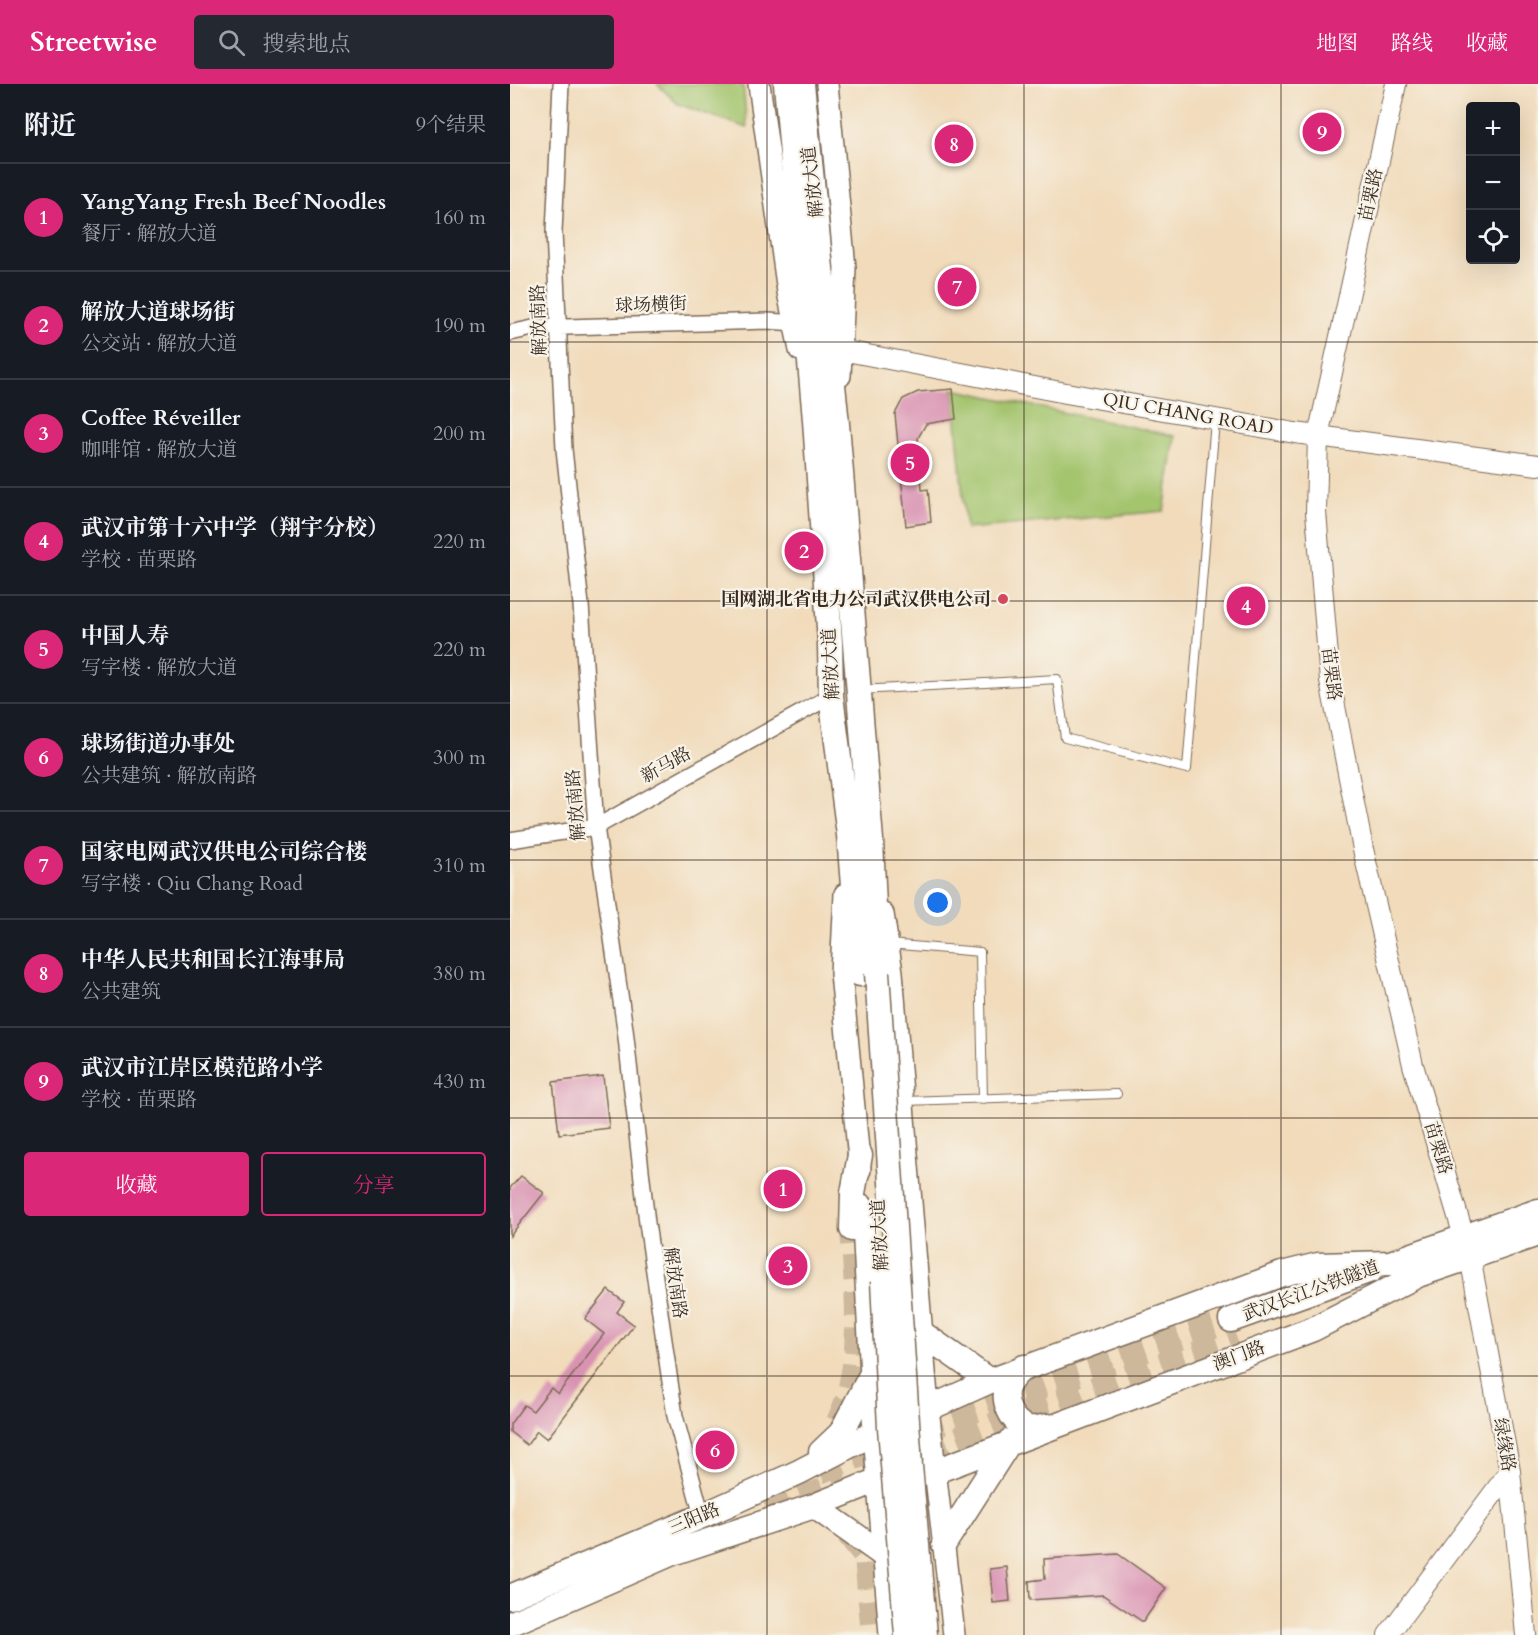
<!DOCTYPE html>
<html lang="zh">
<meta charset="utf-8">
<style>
:root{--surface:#171b24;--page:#242831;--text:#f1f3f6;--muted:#9ea1a6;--line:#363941;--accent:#db2777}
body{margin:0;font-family:Cardo,"Noto Serif SC",serif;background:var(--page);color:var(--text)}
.controls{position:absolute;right:18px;top:18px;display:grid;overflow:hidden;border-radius:6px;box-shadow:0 6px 24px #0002}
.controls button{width:54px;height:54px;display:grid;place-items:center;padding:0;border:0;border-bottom:2px solid var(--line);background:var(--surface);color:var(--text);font:30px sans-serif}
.you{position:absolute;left:428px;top:819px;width:21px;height:21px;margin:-15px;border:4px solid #fff;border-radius:50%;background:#1a73e8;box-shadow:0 0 0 9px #1a73e833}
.badge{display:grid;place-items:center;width:39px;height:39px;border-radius:50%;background:var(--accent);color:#fff;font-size:20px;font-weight:700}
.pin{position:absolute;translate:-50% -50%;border:3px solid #fff;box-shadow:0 2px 6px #0006}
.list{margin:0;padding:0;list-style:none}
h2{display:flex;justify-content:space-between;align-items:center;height:78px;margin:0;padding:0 24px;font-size:26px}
h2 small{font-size:20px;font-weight:400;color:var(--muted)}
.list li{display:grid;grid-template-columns:39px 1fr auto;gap:18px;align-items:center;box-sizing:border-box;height:108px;padding:0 24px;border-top:2px solid var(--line)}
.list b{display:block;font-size:22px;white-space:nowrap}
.list p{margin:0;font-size:20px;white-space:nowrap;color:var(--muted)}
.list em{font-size:20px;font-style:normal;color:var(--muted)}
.actions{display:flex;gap:12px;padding:18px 24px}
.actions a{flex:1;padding:14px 0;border:2px solid var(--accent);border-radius:6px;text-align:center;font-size:21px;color:var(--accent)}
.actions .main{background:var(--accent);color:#fff}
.icon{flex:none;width:33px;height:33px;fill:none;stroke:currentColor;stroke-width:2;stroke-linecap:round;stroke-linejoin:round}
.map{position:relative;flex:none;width:1028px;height:1551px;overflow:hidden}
header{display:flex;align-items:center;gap:36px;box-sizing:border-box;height:84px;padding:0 30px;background:var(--accent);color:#fff}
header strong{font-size:28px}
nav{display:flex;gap:33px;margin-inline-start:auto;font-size:21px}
.search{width:420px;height:54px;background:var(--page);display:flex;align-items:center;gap:15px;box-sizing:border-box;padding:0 21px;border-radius:6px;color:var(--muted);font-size:22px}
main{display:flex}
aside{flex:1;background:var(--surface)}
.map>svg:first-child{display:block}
.green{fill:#a4c56e;stroke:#707846;stroke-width:1.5}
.building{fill:#d993b2}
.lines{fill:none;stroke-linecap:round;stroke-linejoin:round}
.primary-tunnel{stroke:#cdb89c;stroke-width:24;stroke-dasharray:24 12;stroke-linecap:butt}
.service-casing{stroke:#7b6855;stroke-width:10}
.minor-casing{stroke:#7b6855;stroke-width:18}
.tertiary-casing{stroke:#7b6855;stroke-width:22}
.secondary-casing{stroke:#7b6855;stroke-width:24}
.primary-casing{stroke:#7b6855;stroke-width:27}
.service{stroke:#fff;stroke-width:8}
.minor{stroke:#fff;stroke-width:15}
.tertiary{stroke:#fff;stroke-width:20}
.secondary{stroke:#fff;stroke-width:21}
.primary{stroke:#fff;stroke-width:24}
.primary-bridge-casing{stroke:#7b6855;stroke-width:27;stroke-linecap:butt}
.primary-bridge{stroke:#fff;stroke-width:24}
.grid{fill:none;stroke:#3b2a1e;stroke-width:1.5;stroke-opacity:0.55}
.poi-dot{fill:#d1495b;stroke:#f7f3e8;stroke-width:2}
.labels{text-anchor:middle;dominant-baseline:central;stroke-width:4.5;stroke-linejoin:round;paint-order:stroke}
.street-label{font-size:18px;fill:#3b2a1e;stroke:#f7f3e8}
.poi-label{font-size:18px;font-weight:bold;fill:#3b2a1e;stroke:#f7f3e8;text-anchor:end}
</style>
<header>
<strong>Streetwise</strong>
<div class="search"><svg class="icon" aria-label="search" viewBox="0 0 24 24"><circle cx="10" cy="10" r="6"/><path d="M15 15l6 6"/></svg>搜索地点</div>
<nav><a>地图</a><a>路线</a><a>收藏</a></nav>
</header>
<main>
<aside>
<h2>附近<small>9个结果</small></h2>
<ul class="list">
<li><span class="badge">1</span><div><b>YangYang Fresh Beef Noodles</b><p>餐厅 · 解放大道</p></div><em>160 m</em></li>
<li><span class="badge">2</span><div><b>解放大道球场街</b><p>公交站 · 解放大道</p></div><em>190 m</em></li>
<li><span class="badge">3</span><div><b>Coffee Réveiller</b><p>咖啡馆 · 解放大道</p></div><em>200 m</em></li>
<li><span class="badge">4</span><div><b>武汉市第十六中学（翔宇分校）</b><p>学校 · 苗栗路</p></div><em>220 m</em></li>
<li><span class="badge">5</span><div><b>中国人寿</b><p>写字楼 · 解放大道</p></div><em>220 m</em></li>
<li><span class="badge">6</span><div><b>球场街道办事处</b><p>公共建筑 · 解放南路</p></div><em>300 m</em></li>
<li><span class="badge">7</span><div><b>国家电网武汉供电公司综合楼</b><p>写字楼 · Qiu Chang Road</p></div><em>310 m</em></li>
<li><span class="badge">8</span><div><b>中华人民共和国长江海事局</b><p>公共建筑</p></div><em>380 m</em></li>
<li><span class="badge">9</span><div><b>武汉市江岸区模范路小学</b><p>学校 · 苗栗路</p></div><em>430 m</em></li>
</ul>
<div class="actions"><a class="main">收藏</a><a>分享</a></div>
</aside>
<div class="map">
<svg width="1028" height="1551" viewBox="0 0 1028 1551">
<rect width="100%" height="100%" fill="#f7f3e8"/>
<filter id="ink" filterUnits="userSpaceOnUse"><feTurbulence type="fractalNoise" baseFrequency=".0167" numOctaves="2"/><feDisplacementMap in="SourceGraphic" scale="12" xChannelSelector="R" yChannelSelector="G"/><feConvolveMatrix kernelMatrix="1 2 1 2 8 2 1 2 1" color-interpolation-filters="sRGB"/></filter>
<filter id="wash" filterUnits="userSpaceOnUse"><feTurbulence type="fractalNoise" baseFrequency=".008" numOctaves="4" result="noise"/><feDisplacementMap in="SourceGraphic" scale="24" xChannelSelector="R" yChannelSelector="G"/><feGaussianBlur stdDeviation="1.35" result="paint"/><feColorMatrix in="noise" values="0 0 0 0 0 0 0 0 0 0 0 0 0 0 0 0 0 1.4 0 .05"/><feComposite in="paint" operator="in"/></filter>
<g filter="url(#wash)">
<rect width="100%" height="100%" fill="#f1dbbb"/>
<path class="green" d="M147,0H233L237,44L168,20Z
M443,305L665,352L654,427L456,445Z"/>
<g id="blocks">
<path class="building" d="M443,305L446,335L416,340L408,354L412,406L418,405L421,438L396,442L385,330L393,315L408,308Z
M93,992L99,1044L49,1050L43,998Z
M11,1092L34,1109L0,1152V1104Z
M98,1206L114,1218L107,1228L124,1241L37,1355L27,1347L17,1361L0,1348V1340L14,1321L23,1327L41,1304L48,1310L94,1250L75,1235Z
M608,1470L656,1504L633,1538L593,1511L520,1516L519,1497L535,1495L534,1475Z
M497,1483L500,1517L483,1519L480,1485Z"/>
</g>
</g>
<g filter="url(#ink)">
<use href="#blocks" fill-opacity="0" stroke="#7b6855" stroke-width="1.5"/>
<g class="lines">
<path class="primary-tunnel" d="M328,1338C356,1276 346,1211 342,1145
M381,1380L527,1324L727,1255
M310,1388L433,1338L721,1236
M257,1427L337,1397
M338,1450L356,1473L363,1551"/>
<g class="service-casing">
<path id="service" d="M350,606L547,595L555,654L677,685L705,336
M379,860L470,868L473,1015
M395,1017L607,1010"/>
</g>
<g class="minor-casing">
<path id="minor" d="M51,0L44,148L54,365L71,521L86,743L115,945L137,1139L165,1332L192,1432
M0,249L23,244L258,237L285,239
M0,756L86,743L321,612"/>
</g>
<g class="tertiary-casing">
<path id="tertiary" d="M886,0L808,352L806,428L820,597L853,765L903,981L960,1173L1000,1387L1016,1551
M331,266L556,309L785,349L1028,381
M878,1551L1000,1387"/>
</g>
<g class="secondary-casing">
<path id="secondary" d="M249,0L278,208L290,266
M317,0L335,184L330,292
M335,810L331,889L350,1086
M373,830L382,888L418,1324L444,1551
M352,1121L364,1349L380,1551"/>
</g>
<g class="primary-casing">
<path id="primary" d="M276,0L305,336L320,559L321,612L339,751L350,890
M292,0L327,340L361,756L367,889
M342,1145L343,1109L350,1071
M721,1236L861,1186
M413,1250L480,1297
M514,1283C508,1288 502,1294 498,1301C491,1317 502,1340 519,1344C525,1345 532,1343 538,1342
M311,1368L331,1349L360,1293
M304,1422L372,1470
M434,1460L500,1357
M0,1513L192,1432L289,1388L364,1349L480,1297L772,1190L808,1181L880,1179L1028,1127
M0,1540L165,1468L304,1422L368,1396L426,1387L803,1245L908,1191L1028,1150"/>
</g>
<use href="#service" class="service"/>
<use href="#minor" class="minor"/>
<use href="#tertiary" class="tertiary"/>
<use href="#secondary" class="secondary"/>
<use href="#primary" class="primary"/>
<g class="primary-bridge-casing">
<path id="primary-bridge" d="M367,889L400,1382L415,1551
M373,1197L380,1344L397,1551"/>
</g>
<use href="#primary-bridge" class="primary-bridge"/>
</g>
</g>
<path class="grid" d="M257,0V1551M514,0V1551M771,0V1551M0,258H1028M0,517H1028M0,776H1028M0,1034H1028M0,1292H1028"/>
<circle class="poi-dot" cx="493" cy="515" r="6"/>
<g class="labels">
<g class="street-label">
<text transform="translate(303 98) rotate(-97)">解放大道</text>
<text transform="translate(861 111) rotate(-78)">苗栗路</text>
<text transform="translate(141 221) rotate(-2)">球场横街</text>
<text transform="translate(29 236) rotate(-92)">解放南路</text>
<text transform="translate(678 330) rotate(10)">QIU CHANG ROAD</text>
<text transform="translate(321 580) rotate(-93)">解放大道</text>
<text transform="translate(821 590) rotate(83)">苗栗路</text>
<text transform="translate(156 681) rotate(-29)">新马路</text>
<text transform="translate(66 721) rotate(-95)">解放南路</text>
<text transform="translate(928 1064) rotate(73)">苗栗路</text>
<text transform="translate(370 1151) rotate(-93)">解放大道</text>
<text transform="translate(165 1199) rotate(82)">解放南路</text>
<text transform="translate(801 1207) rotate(-20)">武汉长江公铁隧道</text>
<text transform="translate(729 1272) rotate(-20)">澳门路</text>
<text transform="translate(994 1361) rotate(80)">绿缘路</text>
<text transform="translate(184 1435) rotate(-23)">三阳路</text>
</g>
<g class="poi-label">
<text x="481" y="515">国网湖北省电力公司武汉供电公司</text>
</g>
</g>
</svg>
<div class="controls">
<button>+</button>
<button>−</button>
<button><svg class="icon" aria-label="locate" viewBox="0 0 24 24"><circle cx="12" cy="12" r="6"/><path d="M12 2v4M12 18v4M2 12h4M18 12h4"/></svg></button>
</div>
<div class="you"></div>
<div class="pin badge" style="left:273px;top:1105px">1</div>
<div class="pin badge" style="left:294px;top:467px">2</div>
<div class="pin badge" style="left:278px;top:1182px">3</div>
<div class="pin badge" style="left:736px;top:522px">4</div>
<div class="pin badge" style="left:400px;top:379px">5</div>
<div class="pin badge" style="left:205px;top:1366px">6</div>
<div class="pin badge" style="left:447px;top:203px">7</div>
<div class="pin badge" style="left:444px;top:60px">8</div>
<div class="pin badge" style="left:812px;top:48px">9</div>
</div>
</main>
